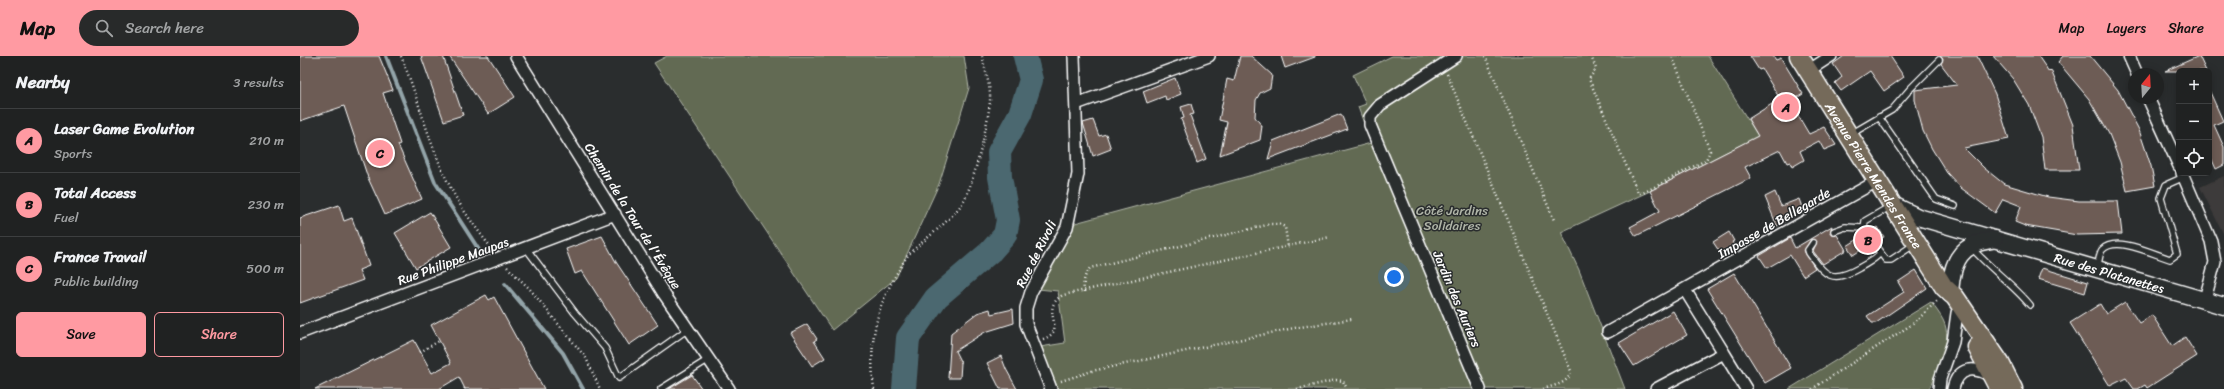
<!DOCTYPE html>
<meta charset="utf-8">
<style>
:root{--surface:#202222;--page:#282a2a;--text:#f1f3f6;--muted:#a2a4a5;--line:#3d3f40;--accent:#ff9aa2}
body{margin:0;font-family:Sriracha,sans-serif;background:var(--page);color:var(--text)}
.controls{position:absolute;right:12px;top:12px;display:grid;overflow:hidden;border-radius:6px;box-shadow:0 2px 10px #0003}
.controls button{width:36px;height:36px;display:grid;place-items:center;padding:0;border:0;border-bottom:1px solid var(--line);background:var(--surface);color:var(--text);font:20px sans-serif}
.compass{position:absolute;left:1828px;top:12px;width:36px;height:36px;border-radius:50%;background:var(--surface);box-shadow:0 2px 10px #0003;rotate:18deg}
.you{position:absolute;left:1094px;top:221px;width:14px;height:14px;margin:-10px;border:3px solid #fff;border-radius:50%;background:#1a73e8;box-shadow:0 0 0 6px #1a73e833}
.badge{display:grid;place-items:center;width:26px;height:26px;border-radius:50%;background:var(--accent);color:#111;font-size:13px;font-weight:700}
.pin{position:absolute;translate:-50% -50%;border:2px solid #fff;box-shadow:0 1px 4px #0006}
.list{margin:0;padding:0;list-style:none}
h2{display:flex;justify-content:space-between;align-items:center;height:52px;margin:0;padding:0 16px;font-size:17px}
h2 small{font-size:13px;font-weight:400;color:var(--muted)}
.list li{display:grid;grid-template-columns:26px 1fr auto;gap:12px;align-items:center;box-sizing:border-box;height:64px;padding:0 16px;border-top:1px solid var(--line)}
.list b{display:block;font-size:15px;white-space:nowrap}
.list p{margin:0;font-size:13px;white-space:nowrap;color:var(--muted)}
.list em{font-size:13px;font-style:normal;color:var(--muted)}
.actions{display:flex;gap:8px;padding:12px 16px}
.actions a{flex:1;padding:9px 0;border:1px solid var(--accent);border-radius:6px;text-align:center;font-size:14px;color:var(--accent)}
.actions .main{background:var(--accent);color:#111}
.icon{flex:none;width:22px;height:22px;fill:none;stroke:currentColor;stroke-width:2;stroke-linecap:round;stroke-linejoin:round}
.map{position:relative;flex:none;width:1924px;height:333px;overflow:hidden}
header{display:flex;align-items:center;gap:24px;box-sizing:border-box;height:56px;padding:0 20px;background:var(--accent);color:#111}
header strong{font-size:19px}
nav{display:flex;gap:22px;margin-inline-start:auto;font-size:14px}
.search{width:280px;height:36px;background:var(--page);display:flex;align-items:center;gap:10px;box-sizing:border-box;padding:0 14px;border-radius:22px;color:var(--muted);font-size:15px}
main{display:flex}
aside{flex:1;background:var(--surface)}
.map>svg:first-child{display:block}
.built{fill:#3e3b3a}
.green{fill:#626b52;stroke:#b0b5a8}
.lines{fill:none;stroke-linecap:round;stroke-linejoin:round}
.stream{stroke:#93a4a9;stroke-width:4}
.river{stroke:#4b676f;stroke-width:24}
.building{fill:#6d5c55;stroke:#fff}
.lane-casing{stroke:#fff;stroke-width:8}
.street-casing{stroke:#fff;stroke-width:14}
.secondary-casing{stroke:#fff;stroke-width:19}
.primary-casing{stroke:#fff;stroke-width:21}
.path{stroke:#fff;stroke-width:2.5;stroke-dasharray:1 3;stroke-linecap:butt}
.lane{stroke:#2a2d2e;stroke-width:5.5}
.street{stroke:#2a2d2e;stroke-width:11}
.secondary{stroke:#2a2d2e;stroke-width:16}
.primary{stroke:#746a5a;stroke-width:18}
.labels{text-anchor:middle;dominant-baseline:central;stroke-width:3;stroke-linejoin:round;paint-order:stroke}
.street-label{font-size:13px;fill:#fff;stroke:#2a2d2e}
.park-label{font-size:13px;fill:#b0b5a8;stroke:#2a2d2e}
</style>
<header>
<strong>Map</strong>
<div class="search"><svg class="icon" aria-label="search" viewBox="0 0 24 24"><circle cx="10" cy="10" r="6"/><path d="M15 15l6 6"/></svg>Search here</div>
<nav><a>Map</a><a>Layers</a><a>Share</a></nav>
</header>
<main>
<aside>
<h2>Nearby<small>3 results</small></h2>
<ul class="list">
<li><span class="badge">A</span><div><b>Laser Game Evolution</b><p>Sports</p></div><em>210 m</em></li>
<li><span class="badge">B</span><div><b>Total Access</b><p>Fuel</p></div><em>230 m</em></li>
<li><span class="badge">C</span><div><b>France Travail</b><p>Public building</p></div><em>500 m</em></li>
</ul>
<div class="actions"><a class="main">Save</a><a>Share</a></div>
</aside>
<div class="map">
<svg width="1924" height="333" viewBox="0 0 1924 333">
<rect width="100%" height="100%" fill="#2a2d2e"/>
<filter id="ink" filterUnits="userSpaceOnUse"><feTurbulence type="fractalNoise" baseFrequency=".025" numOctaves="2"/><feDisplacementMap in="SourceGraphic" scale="8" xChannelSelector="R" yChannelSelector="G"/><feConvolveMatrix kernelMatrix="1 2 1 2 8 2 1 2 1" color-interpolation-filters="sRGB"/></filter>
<g filter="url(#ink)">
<path class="built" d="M1924,120V179L1900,131Z"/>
<path class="green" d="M367,0H664L669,32L639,128L596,222L532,274L354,7Z
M1092,0H1408L1458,80L1350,135L1261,176L1279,214L1325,333H758L740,291L765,287L758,235L738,233L775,167L1071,87L1058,51L1066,48L1053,19Z
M1631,246C1635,252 1640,258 1643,264C1654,285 1637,314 1629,333H1489Z"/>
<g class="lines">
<path class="stream" d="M86,0L135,126L179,194
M205,228L263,297L283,333"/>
<path class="river" d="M604,333L608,282L636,242L691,195L705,179L708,164L700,121L699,96L720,58L731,24L725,0"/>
</g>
<path class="building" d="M0,0H79L93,34L83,37L100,88L98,89L122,143L85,159L68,122L44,50L0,65Z
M121,0H143L163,59L144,65Z
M149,0H188L215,41L188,58Z
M940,0H951L972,19L970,32L960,37L956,44L955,61L962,70L960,84L920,99L927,66L919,64L927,23L934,25Z
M981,0H1015V1L985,12Z
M1450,0H1473L1476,4L1481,2L1503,38L1490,46L1509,78L1524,71L1536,89L1524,94L1519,85L1500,95L1504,104L1492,111L1490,106L1487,107L1480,94L1445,111L1451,122L1336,180L1330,171L1360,155L1350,135L1458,80L1448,63L1480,43L1462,13L1459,14Z
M1544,0H1590L1604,21L1584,35L1570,15L1541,35L1535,27L1542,21L1533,8Z
M1640,0H1677L1695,38L1709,83L1664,92L1684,112L1704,128L1748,141L1779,145H1818L1822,178L1777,179L1725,170L1715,166L1721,150L1703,143L1695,157L1661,132L1647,117L1632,93L1623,75L1615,44V34L1657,29L1641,8L1643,3Z
M1693,0H1738L1749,16L1751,14L1773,69L1779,114H1745L1741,81L1729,49L1713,23Z
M1763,0H1790L1818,34L1839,74L1851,110L1855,130L1827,135L1820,106L1809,78L1789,43L1758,6Z
M1899,0L1906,15H1865Z
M875,22L881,38L866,44L865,40L847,47L843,35Z
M1909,34L1923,65L1914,69L1924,91V109L1916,113L1909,97Z
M891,48L894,58L890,59L906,103L897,107L881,63L884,62L881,51Z
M1041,58L1047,73L968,103L973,85Z
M793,64L799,80L806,78L811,93L793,100L783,67Z
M1475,136L1481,150L1499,143L1503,154L1477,170L1465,141Z
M39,149L44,165L52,162L69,210L59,214L63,224L0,247V162Z
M130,156L151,191L116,212L95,177Z
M1532,170L1530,177L1537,179L1546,194L1523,208L1513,195L1517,185L1511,183L1504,195L1515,212L1503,220L1490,199L1467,212L1459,200L1490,182L1495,192Z
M1578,171L1584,181L1577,185L1571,183L1569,189L1553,199L1547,190L1563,180L1569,182L1571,176Z
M1429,176L1434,185L1432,186L1435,190L1421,198L1413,186Z
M302,180L316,206L358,269L329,289L282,215L275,218L266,193Z
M1742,212L1788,226L1785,237L1738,223Z
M1616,214L1627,232L1576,267H1572L1567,260L1604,236L1598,226Z
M1434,217L1491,312L1465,327L1407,233Z
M186,239L189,244L194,241L244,333H165L159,321L139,333H15L114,284L132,317L151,307L131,269Z
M1825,246L1839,267L1852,259L1872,290L1885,281L1897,300L1847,332L1845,329L1838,333H1834L1826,322L1810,330L1770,267L1800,248L1806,258Z
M690,253L691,258L713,253L714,267L685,276L655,295L661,307L660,322H648L651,277L677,257Z
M1373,255L1387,279L1334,310L1319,287Z
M507,268L517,283L514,285L525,302L512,310L490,277Z
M701,300L706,313L717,333H700L687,307Z
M392,319L402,333H369Z"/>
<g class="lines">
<g class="lane-casing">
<path id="lane" d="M1579,61L1636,143L1655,150
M1551,78L1592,54L1610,33L1639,4
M1534,175L1545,171L1564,172
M1567,178L1564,172L1565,165L1591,150
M1513,187L1508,194L1509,197C1526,221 1532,227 1559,212C1567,207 1575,204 1580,197
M1573,187L1586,204H1591L1615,188
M226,192L275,257L305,292L319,322L388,273
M1672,192C1690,213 1713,228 1730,249
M1797,212C1799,207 1799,198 1802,194C1816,179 1853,198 1870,203L1877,198L1861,142L1866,129L1884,121
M361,333L409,303"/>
</g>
<g class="street-casing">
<path id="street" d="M216,0L364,238L429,333
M1156,0L1080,49L1070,61V69L1180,333
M1829,0L1837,18
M1508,15L1531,0
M1848,42L1879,110
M776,48L909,0
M1882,117L1911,185L1915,206L1905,243
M1308,276L1577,125
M0,277L315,158
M1424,297L1446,333
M751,333L726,268V252L731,236L767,171L778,118L774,0
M1356,333L1424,297L1385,234
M1639,333L1640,323L1653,286L1657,257
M1653,333C1658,310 1675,310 1692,321"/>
</g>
<g class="secondary-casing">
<g id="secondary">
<path id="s1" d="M1593,149L1618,161L1924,250"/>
<path d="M1650,238C1651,221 1653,200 1671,190C1677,186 1688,185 1695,183"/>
</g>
</g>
<g class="primary-casing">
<g id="primary">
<path id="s2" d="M1499,0L1644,231L1655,241L1700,307L1713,333"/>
<path d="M1677,291L1699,333"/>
</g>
</g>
<path class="path" d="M101,0C120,46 131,97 155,140C166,159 179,176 192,193
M1185,0L1254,164
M1291,0L1296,13L1289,23L1338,137H1343L1406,104L1410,95L1372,0
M1147,18L1271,315C1269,328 1254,329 1243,333
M207,211L229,232L286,302L300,333
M784,236C783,225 784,220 790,212L971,168H979L985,171L988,191
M743,283C770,274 737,254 763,239L1030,181
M120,296L139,285
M761,325L792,315L994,272L1052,263
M164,333L165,332
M574,333C569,288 574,256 597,217C601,211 605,202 610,197C627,181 647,168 661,149C672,136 689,64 690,45C691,31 685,14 682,0
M997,333L1036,324L1043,325L1047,333
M1512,333L1614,267L1638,244"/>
<use href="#lane" class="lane"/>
<use href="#street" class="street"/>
<use href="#secondary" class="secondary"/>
<use href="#primary" class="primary"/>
</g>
</g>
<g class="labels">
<g class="street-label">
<text stroke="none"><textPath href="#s2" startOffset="141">Avenue Pierre Mendes France</textPath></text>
<text transform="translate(333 160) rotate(58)">Chemin de la Tour de l'Évêque</text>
<text transform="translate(1474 167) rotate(-30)">Impasse de Bellegarde</text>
<text transform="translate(736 198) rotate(-63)">Rue de Rivoli</text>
<text transform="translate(153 205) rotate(-20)">Rue Philippe Maupas</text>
<text stroke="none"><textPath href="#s1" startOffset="227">Rue des Platanettes</textPath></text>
<text transform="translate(1157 243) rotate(67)">Jardin des Auriers</text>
</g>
<g class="park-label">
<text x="1152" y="154">Côté Jardins<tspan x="1152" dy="15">Solidaires</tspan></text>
</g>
</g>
</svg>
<div class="controls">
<button>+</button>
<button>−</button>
<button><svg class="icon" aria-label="locate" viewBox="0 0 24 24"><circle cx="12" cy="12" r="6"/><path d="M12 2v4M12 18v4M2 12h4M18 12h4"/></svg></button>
</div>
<svg class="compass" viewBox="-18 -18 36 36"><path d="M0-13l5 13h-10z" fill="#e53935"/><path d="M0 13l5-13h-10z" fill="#a2a4a5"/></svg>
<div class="you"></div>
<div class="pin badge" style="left:1486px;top:51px">A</div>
<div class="pin badge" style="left:1568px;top:184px">B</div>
<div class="pin badge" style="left:80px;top:97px">C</div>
</div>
</main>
